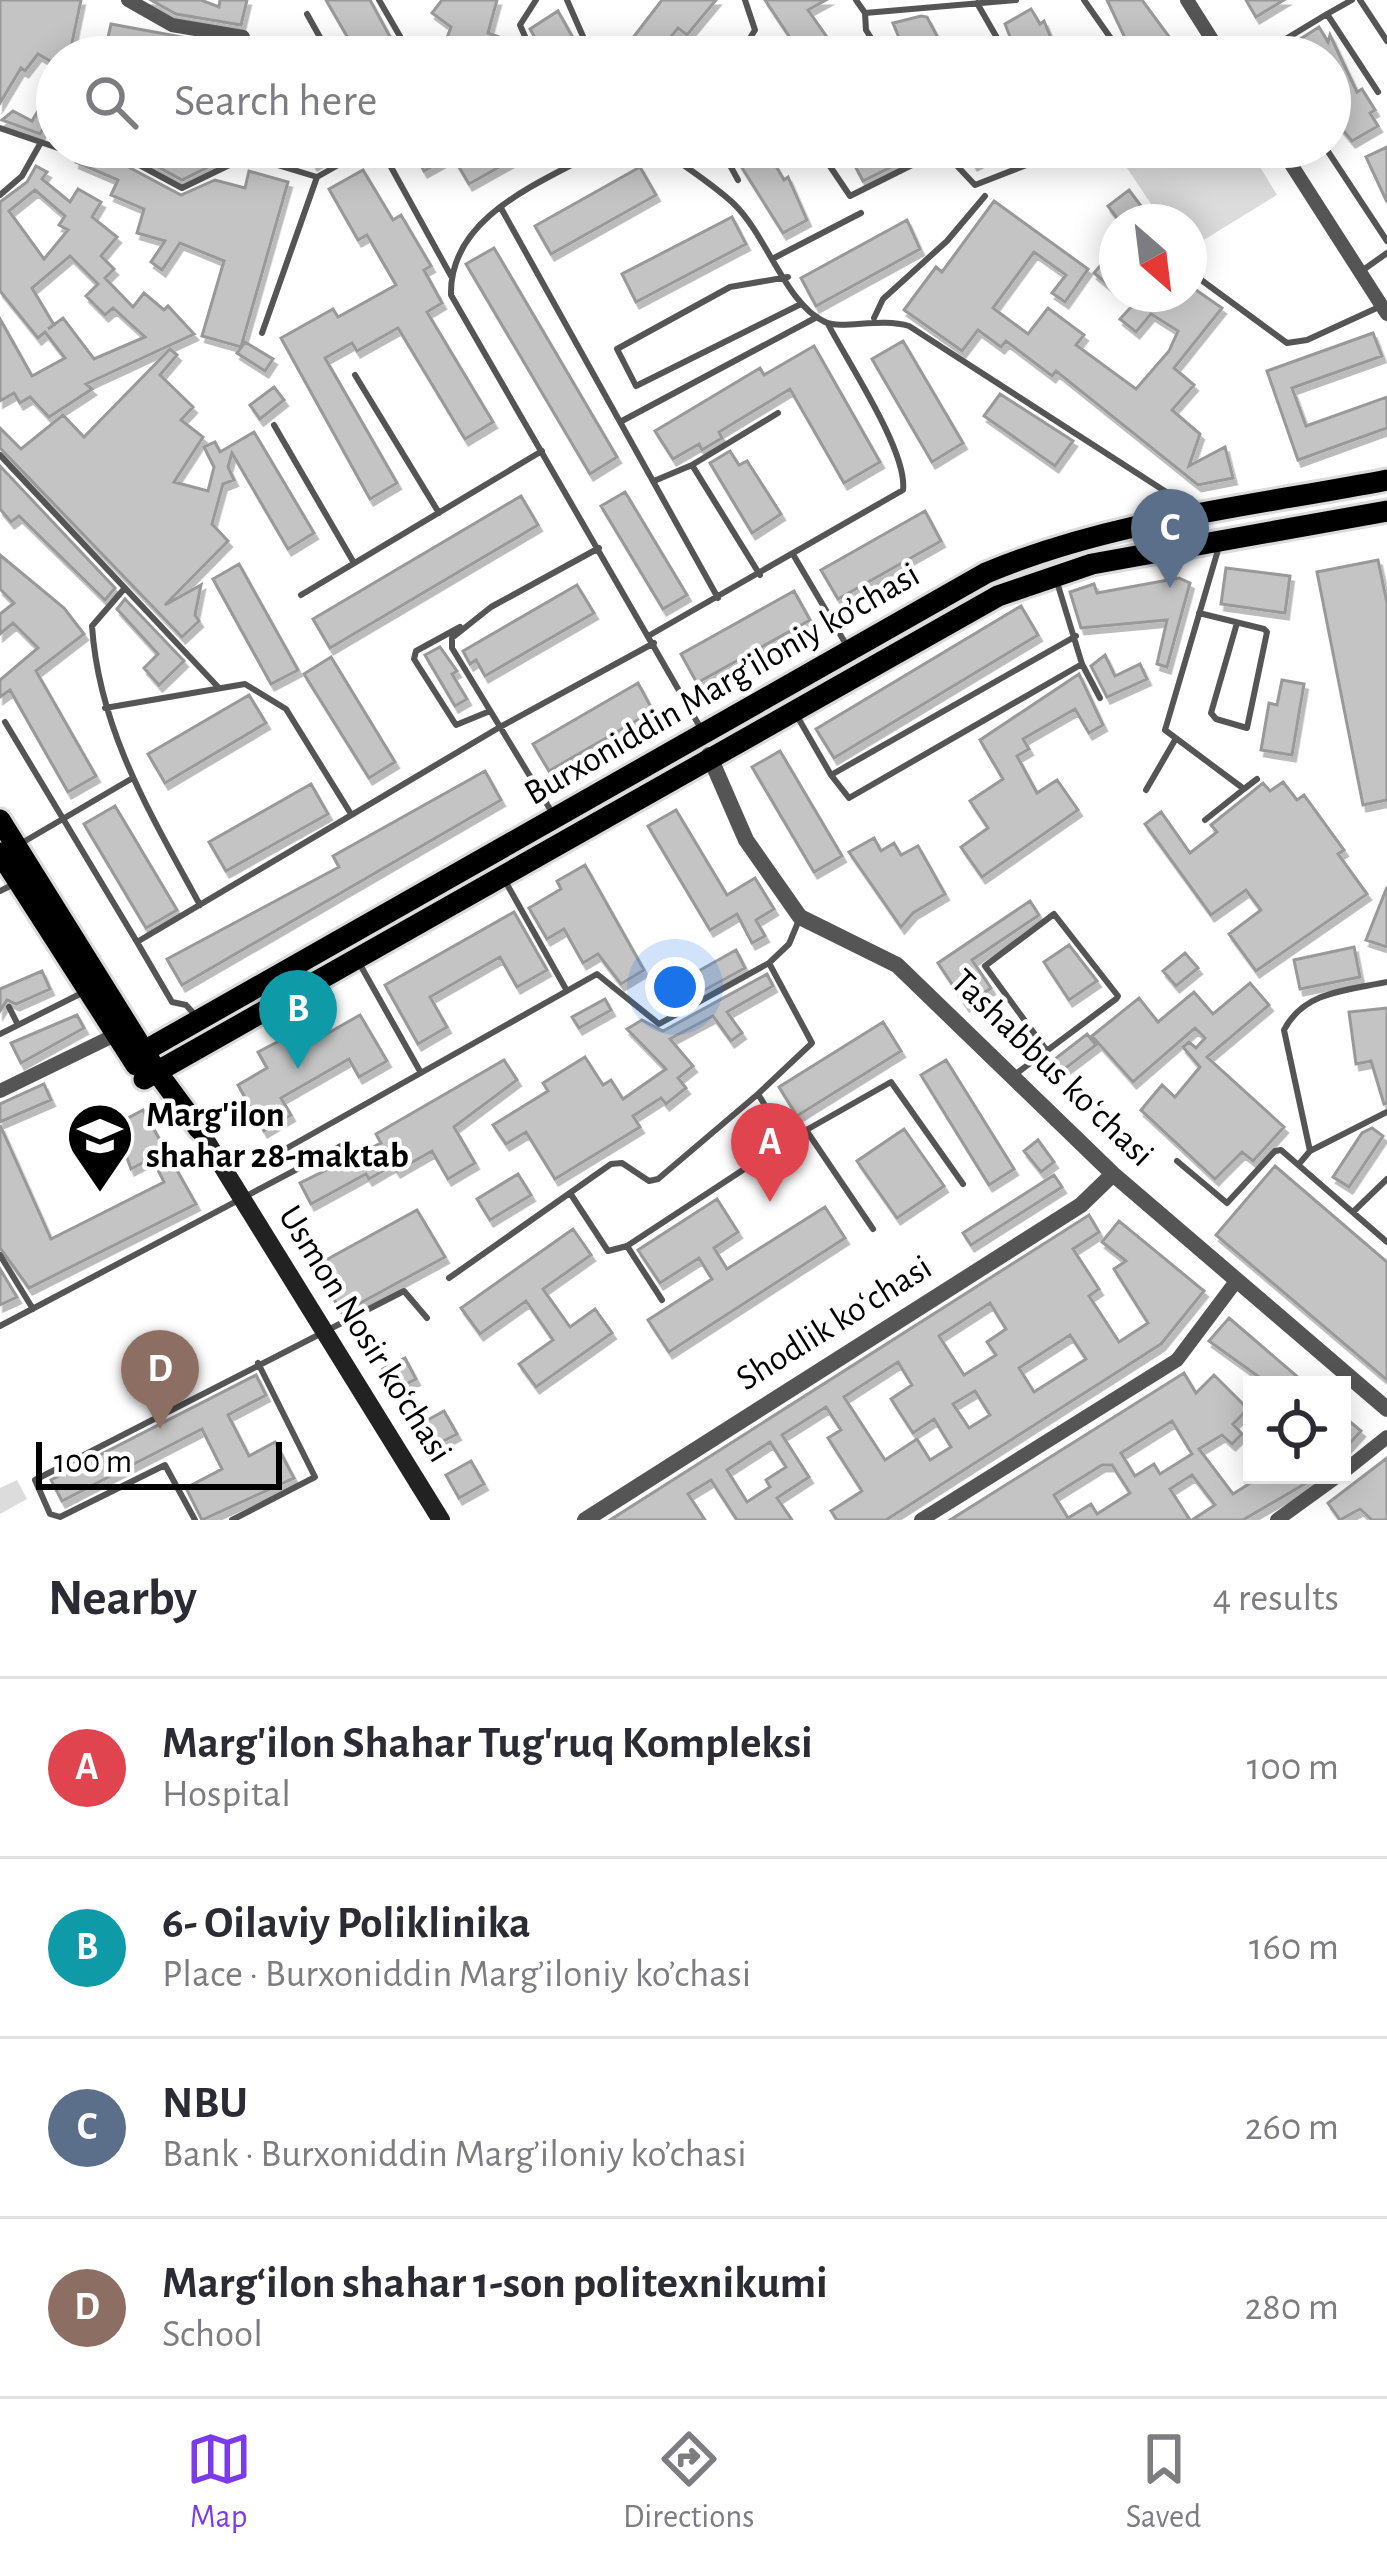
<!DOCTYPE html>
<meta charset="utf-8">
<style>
:root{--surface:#fff;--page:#f2f2f3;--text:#2b2b33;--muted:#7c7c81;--line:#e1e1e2;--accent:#7c3aed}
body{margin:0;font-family:"Alegreya Sans",sans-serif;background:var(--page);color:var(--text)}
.controls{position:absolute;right:36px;bottom:36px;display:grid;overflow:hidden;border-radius:0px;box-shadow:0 6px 30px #0003}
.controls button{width:108px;height:108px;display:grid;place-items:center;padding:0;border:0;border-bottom:3px solid var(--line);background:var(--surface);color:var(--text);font:60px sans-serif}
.compass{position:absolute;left:1099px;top:204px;width:108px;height:108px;border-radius:50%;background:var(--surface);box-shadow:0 6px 30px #0003;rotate:152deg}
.scale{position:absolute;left:36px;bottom:30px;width:246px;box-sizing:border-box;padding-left:12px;border:6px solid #000;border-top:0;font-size:33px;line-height:42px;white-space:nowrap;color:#000;-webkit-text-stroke:9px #fff;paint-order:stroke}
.you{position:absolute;left:675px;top:987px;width:42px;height:42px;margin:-30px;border:9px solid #fff;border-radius:50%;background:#1a73e8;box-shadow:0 0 0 18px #1a73e833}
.badge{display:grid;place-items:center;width:78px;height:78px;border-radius:50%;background:var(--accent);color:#fff;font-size:39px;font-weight:700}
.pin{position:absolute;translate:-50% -99px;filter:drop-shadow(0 3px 6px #0008)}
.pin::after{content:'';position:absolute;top:63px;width:42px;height:36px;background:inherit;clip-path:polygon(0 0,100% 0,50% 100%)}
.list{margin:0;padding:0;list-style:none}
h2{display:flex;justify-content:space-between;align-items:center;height:156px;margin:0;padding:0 48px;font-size:51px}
h2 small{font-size:39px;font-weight:400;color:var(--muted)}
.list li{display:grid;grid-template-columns:78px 1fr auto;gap:36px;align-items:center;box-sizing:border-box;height:180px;padding:0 48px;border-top:3px solid var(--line)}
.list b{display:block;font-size:45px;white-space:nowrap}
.list p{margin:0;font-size:39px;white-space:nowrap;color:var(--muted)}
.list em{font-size:39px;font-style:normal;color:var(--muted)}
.icon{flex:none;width:66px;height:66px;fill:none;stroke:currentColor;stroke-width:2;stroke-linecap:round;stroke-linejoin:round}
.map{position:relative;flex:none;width:1387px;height:1520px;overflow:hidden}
.search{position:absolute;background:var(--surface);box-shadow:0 6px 30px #0003;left:36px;right:36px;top:36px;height:132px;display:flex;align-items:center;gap:30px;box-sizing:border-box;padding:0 42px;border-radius:66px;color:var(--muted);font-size:45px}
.sheet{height:876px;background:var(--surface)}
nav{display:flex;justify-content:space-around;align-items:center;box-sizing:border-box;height:168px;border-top:3px solid var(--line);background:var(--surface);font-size:33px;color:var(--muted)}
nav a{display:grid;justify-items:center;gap:6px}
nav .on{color:var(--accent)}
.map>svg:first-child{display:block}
.green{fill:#dcdcdc}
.building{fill:#c4c4c4;stroke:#999;stroke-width:3;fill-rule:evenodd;filter:url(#shadow)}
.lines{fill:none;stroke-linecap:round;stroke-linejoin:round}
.primary-casing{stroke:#dbdbdb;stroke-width:27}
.service{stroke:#555;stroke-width:6}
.minor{stroke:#555;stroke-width:14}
.tertiary{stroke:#555;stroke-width:16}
.secondary{stroke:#222;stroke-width:18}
.primary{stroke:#000;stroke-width:21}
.labels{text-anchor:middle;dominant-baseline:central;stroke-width:9;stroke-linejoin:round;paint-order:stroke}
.street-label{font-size:36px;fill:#000;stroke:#fff}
.poi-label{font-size:36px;font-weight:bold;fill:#000;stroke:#fff;text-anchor:start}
</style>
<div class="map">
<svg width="1387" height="1520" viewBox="0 0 1387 1520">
<defs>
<filter id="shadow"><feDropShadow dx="3.5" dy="6" stdDeviation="0" flood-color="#0004"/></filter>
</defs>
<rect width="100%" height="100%" fill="#fff"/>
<path class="green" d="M1159,147H1248L1277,195L1189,249V222H1163L1127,168Z
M17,1480L27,1499L0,1514V1488Z"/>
<path class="building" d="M0,0H81L69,57H57V65L38,54L25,71L21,68L0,103Z
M151,0H201L219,7L220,0H247L241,25L176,14Z
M326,0H370L401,57H359Z
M442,0H497L488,33L499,37L492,57H440L451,27L432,13Z
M662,0H716L687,35L678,28L661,49L671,57H618Z
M765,0H826L808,10L841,57H803Z
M1107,0H1142L1173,42L1168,44L1176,57H1134Z
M1246,0H1284L1256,17Z
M1031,9L1040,24L1044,21L1059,57H1018L1005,24Z
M558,11L582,54L584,57H546L530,29Z
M921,16L927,17L948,57H907L893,23Z
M111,24L241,48L260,45L257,57H153L107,42Z
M1319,27L1328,42L1330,35L1357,92L1362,89L1375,110L1370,113L1378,126L1352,141L1330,115V57H1302L1294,43Z
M57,79V106L40,134L2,120L13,111L32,121Z
M91,147L181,195L215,180L245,188L249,171L288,182L241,347L202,336L224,261L180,243L162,270L151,262L165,241L137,233L144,209L111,195L118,180L76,162L77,157L99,161Z
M122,147H232L220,161L182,180Z
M305,147H343L314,164Z
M411,147H467L424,171Z
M467,147H535L469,184L452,155Z
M729,147H765L784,180L788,177L807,220L783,233Z
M845,147H890L899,163L863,181Z
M964,147H1006L974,164Z
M1387,147V202L1366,157Z
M36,166L47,172L42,179L70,202L78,189L101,202L92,217L117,237L101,256L114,269L105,278L133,307L144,293L164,310L168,306L194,334L86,384L92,389L49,417L30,397L20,403L14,393L0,401V319L32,376L65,358L45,332L38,338L0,291V202L27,182ZM35,190L65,216L59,225L68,230L44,259L9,211ZM70,256L98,284L86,296L105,315L113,308L145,337L94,359L63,318L48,329L54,325L32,288Z
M640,167L656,195L551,254L535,226Z
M363,170L393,220L401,215L431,266L424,270L442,303L427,312L493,422L465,439L398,328L357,351L352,343L325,358L397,483L370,499L281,338L333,309L338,317L396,285L367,235L358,240L329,189Z
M1129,190L1153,222H1120L1108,206Z
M994,201L1088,269L1065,302L1052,293L1066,275L1034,252L993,308L1028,334L1048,308L1084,335L1076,345L1136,389L1169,351L1178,331L1151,314L1136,332L1120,319L1143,294H1189V285L1222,308L1174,368L1194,385L1172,410L1200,434L1189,466L1225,447L1233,478L1198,485L1056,371L1052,376L1006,341L1001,347L978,330L962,351L904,310L936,267L942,272Z
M732,217L746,244L636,302L622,274Z
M907,220L920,249L816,306L801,278Z
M1117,246V292L1094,273Z
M494,248L617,457L590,474L466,264Z
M1373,333L1382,356L1292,388L1306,426L1387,397V428L1298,460L1267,371Z
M903,341L963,443L932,462L872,359Z
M245,342L273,359L265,371L237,353Z
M814,346L880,462L844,483L790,389L719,432L722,438L702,450L699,444L673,459L655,431L760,368L764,375Z
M170,349L177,355L160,375L193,407L181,420L203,437L174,482L208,491L214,467L204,447L215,442L220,452L254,432L314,533L288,549L232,453L228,467L234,480L223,484L212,524L228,541L165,605L201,585L195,615L199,621L182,637L0,448V428L21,449L63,415L84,437Z
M274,387L284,400L260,419L250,405Z
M1000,394L1073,441L1055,466L984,416Z
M730,451L739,465L747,461L781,514L752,533L710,463Z
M0,466L115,588L105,600L19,516L11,522L0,509Z
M625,492L687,595L663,609L601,506Z
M521,496L538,525L330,648L313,619Z
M925,511L941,541L838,599L821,570Z
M0,555L64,608L84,634L36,671L96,776L68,792L10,690L0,697V680L38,648L13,623L0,634V614L14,603L0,589Z
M1378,560L1387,603V800L1363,805L1317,572Z
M239,564L298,670L271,684L213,579Z
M1226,568L1290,576L1285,613L1221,604Z
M1179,578L1190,583L1167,667L1157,664L1167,620L1081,628L1070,592L1094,584L1097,593Z
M577,585L594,613L485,676L476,660L470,664L463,651Z
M794,591L810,620L697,683L681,654Z
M125,599L184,661L159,685L144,668L158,654L117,609Z
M1021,606L1038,635L834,758L816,729Z
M440,647L457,671L452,674L467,699L455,706L425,655Z
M1105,655L1115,676L1140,664L1147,679L1107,697L1091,666Z
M331,657L395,762L369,778L304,674Z
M1079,674L1103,725L1089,733L1075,709L1023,739L1029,749L1017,756L1037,793L1057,780L1078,810L982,877L961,847L988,828L970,801L1003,779L980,740Z
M1282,680L1304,684L1292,755L1261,750L1269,703L1277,705Z
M638,683L653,711L549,771L533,744Z
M249,695L266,723L165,783L148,754Z
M780,751L842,856L814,872L752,767Z
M485,771L501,800L182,985L167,959L339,867L333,856Z
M1283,782L1297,800L1304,795L1344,850L1338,854L1367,894L1256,971L1229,934L1261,910L1246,890L1211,915L1145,824L1161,812L1190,853L1217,832L1211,825L1263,783L1270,791Z
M311,784L328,814L226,871L209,842Z
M115,806L177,910L146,928L84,824Z
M676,810L727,895L755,878L774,909L756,920L765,936L752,943L737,914L710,930L648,826Z
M874,838L881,851L894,843L901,855L918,846L945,894L913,913L901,927L849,852Z
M585,865L644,970L621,984L598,954L583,963L564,929L547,939L529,908L561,889L557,881Z
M1387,887V947L1366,940Z
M1030,901L1039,915L972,960L991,988L966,1005L938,963Z
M514,912L547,970L517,987L500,957L430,997L447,1027L418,1044L385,985Z
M1069,945L1097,981L1069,1000L1044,962Z
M1354,947L1360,977L1300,989L1294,960Z
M736,950L745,968L681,1003L677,996L700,981L695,973Z
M1185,953L1198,968L1176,986L1163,971Z
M42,971L50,989L16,1004L7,1000L0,1011V989Z
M767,974L773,986L727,1012L742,1033L731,1041L713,1016L670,1039L693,1066L678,1078L686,1088L666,1104L661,1098L633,1116L640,1127L555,1179L526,1132L506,1144L493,1125L548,1091L543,1083L585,1057L603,1085L611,1080L623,1099L666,1069L627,1029L642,1020L663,1031Z
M1250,983L1269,1005L1207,1057L1284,1127L1253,1161L1242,1152L1215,1179L1141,1110L1162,1085L1175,1097L1200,1067L1183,1047L1189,1042L1196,1048L1205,1038L1195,1028L1133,1082L1092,1036L1139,998L1158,1022L1194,992L1213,1014Z
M605,999L611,1010L579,1028L572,1017Z
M1387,1008V1103L1384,1104L1371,1061L1356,1064L1349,1012Z
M77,1015L84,1028L21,1063L11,1043Z
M360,1015L387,1061L359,1077L349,1059L281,1098L291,1115L264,1131L238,1085L267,1068L258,1052L285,1038L293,1053Z
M883,1022L901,1051L797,1116L779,1087Z
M1087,1034L1096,1045L1054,1077L1046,1066Z
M504,1060L517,1080L454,1127L475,1163L448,1179L432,1151L397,1171L393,1165L369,1179L366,1174L311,1204L300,1183L381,1143L376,1134Z
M946,1060L1014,1169L989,1185L921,1075Z
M44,1084L51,1100L0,1122V1104Z
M143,1110L196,1204L29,1288L0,1248V1125L51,1239L164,1182L152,1158L131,1169L115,1125Z
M1372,1128L1383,1136L1349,1187L1333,1177L1362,1133Z
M904,1129L944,1186L897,1218L857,1161Z
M1038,1140L1054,1162L1041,1172L1024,1151Z
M1275,1166L1387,1262V1380L1216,1235Z
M518,1174L531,1195L490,1220L477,1199Z
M1054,1175L1062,1187L971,1245L963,1233Z
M717,1199L738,1232L714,1248L727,1269L825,1207L845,1238L669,1352L648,1320L712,1279L699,1258L660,1283L638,1250Z
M417,1210L445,1257L342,1313L315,1266Z
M1089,1215L1099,1232L1073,1249L1099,1289L1089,1296L1119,1342L1148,1323L1114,1269L1126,1261L1102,1242L1119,1221L1204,1291L1161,1344L886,1520H837L831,1511L862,1491L828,1438L841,1430L826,1407L782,1435L809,1477L777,1498L792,1520H737L711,1480L688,1494L705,1520H610ZM990,1303L1006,1329L987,1342L996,1355L964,1375L939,1336ZM1070,1335L1086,1359L1034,1392L1019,1368ZM898,1362L912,1385L891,1399L913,1433L934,1419L951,1447L930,1460L917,1439L885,1460L844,1397ZM975,1391L990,1415L969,1428L953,1404ZM770,1442L786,1467L766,1480L770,1487L747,1502L727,1470Z
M573,1229L591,1255L543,1289L570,1327L595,1309L612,1333L536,1387L519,1364L553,1340L526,1301L480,1334L461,1308Z
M0,1269L17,1297L0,1305Z
M1229,1318L1257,1342L1307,1385H1270L1209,1341Z
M405,1358L416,1379L394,1390L383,1369Z
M1184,1373L1196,1393L1214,1375L1248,1409L1233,1424L1242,1434L1232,1444L1222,1435L1199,1449L1233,1494L1263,1475H1320L1243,1520H1192L1215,1505L1192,1475L1170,1489L1190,1520H950ZM1172,1421L1192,1454L1160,1474L1154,1464L1135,1476L1121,1453ZM1102,1465H1112L1130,1493L1097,1514L1091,1504L1068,1518L1054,1495Z
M256,1375L266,1395L228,1415L249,1456L275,1442L294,1478L202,1520L186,1488L222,1469L202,1429L62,1501L51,1480Z
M444,1411L457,1434L434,1446L422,1423Z
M1342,1415L1361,1431L1342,1452Z
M1387,1458V1520H1372L1360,1509L1340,1520L1328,1503Z
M471,1461L484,1484L459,1498L446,1475Z"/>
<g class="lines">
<g class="primary-casing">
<path id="primary" d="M0,820L157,1072L199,1129
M0,853L136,1065
M132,1058L986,573C1112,520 1253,506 1387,480
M144,1079L998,596L1092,564L1387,511"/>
</g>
<path class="service" d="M379,0L412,57
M567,0L592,57
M745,0L755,30L745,46L753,57
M856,0L865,13
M1084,0L1124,57
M1360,0L1387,41
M977,3L1008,57
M307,14L331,57
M1327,14L1352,0
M534,57L520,25L536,0
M728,57L745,46
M883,57L866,30L865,13L1016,0
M1256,57L1327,14L1378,92
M0,128L58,148L84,147
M106,147L182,188L248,156L317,177L370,147
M380,147L451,276
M605,147C546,181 449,214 451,295L700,727
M659,147C683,166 712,183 734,204C767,236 786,304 825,322C843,330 880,317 909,326L1191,508
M720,147L738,180
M817,147L850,196L942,150
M1325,147L1387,241
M943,151L975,185L1073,147
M0,195L22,176L40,144
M501,208L718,598
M774,258L861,213
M1363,270L1387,253
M1189,271L1287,343L1307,340L1379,307
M788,277L730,287L617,349L636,386L799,305
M874,318L883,299L947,241L985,196
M262,333L317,177
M355,375L439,513
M620,422L817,317
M274,425L354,563
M0,455L218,687
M692,465L778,413
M654,481L692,465L760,575
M794,556L847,646
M1057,582L1082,664L1100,698
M124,589L92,626C99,730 151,815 200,905
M301,595L542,451
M1199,613L1264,629L1267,632L1247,728L1216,719L1211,713L1237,623
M460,627L416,651L414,659L456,725L490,711
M650,635L903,490C908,452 847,361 828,324
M105,708L245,684L286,709L351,814
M797,716L831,775L1076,636
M5,722L137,942
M831,775L849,798L1082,664
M1244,789L1257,779
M1146,790L1175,740
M553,814L452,648V638L491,607L599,548
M1205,820L1244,789L1165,730L1218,550
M20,844L131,779
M504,879L567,991
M0,891L16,883
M799,920L789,944L769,963L812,1043L758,1094L787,1141L891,1082L963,1184
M358,961L421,1073
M9,1007L18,1025
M198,1018L186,1005L172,1002L137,942L500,727L654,643
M0,1034L86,991
M1013,1076L1116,999L1118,996L1054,914L985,966L1047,1051
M806,1130L873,1229
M1310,1151L1387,1112
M280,1152L597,974L659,1024L769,963
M1177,1161L1227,1203L1275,1151L1281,1150L1387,1242
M1299,1164L1310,1151L1284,1030C1304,991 1348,990 1387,982
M570,1193L608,1251L627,1246
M1353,1212L1387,1179
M0,1255L33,1309
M449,1278L611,1164L622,1163L649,1181L658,1179L758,1094
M662,1300L627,1246L787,1141
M0,1326L341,1146
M195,1520L165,1465L60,1517L50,1514L35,1480L404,1291L427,1318
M232,1520L315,1477L258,1363"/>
<path class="minor" d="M128,0L172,25L243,37
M1187,0L1223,57
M1280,147L1387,314
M0,1091L119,1033
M1342,1473L1387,1437
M921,1520L1177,1360L1237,1280
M1277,1520L1339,1475"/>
<path class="tertiary" d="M709,755L746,840L800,917L897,965L1113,1174L1387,1409
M585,1520L1081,1205L1113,1174"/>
<path class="secondary" d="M199,1129L441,1520"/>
<use href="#primary" class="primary"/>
</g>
<defs>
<g id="school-pin" transform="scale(3.45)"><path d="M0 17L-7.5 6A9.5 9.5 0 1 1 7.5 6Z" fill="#000" stroke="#fff"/><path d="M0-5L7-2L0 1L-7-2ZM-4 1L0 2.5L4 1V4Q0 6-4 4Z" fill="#fff"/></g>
</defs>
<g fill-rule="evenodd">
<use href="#school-pin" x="100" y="1136"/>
</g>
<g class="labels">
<g class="street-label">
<text transform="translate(722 684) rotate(-30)">Burxoniddin Marg’iloniy ko’chasi</text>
<text transform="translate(1052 1068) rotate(44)">Tashabbus koʻchasi</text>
<text transform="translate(834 1323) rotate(-32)">Shodlik koʻchasi</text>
<text transform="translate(365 1334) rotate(58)">Usmon Nosir ko‘chasi</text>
</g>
<g class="poi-label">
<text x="146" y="1115">Marg'ilon<tspan x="146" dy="41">shahar 28-maktab</tspan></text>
</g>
</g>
</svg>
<div class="controls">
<button><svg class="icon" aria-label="locate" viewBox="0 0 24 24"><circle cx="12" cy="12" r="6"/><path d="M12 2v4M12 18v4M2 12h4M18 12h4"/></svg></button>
</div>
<svg class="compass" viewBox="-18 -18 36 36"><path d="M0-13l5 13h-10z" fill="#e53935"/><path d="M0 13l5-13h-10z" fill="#7c7c81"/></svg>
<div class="scale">100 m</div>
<div class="you"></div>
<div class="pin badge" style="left:770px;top:1202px;background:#e0444e">A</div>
<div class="pin badge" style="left:298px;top:1069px;background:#0f9aa8">B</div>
<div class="pin badge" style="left:1170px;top:588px;background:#5c6f8a">C</div>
<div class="pin badge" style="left:160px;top:1429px;background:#8d6e63">D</div>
<div class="search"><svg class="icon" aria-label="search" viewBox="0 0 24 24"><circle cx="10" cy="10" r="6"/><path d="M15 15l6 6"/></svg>Search here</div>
</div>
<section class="sheet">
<h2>Nearby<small>4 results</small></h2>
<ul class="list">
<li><span class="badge" style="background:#e0444e">A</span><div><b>Marg'ilon Shahar Tug'ruq Kompleksi</b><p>Hospital</p></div><em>100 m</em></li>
<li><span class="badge" style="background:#0f9aa8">B</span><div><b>6- Oilaviy Poliklinika</b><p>Place · Burxoniddin Marg’iloniy ko’chasi</p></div><em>160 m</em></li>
<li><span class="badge" style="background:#5c6f8a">C</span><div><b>NBU</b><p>Bank · Burxoniddin Marg’iloniy ko’chasi</p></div><em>260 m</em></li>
<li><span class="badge" style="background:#8d6e63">D</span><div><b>Margʻilon shahar 1-son politexnikumi</b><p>School</p></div><em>280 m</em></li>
</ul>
</section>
<nav>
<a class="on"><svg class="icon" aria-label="map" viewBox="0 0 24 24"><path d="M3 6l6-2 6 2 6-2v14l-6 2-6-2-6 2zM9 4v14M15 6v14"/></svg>Map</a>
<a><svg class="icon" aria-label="directions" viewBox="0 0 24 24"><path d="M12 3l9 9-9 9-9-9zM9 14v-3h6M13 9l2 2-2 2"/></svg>Directions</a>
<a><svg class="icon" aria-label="saved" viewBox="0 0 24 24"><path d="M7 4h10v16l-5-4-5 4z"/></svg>Saved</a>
</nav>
